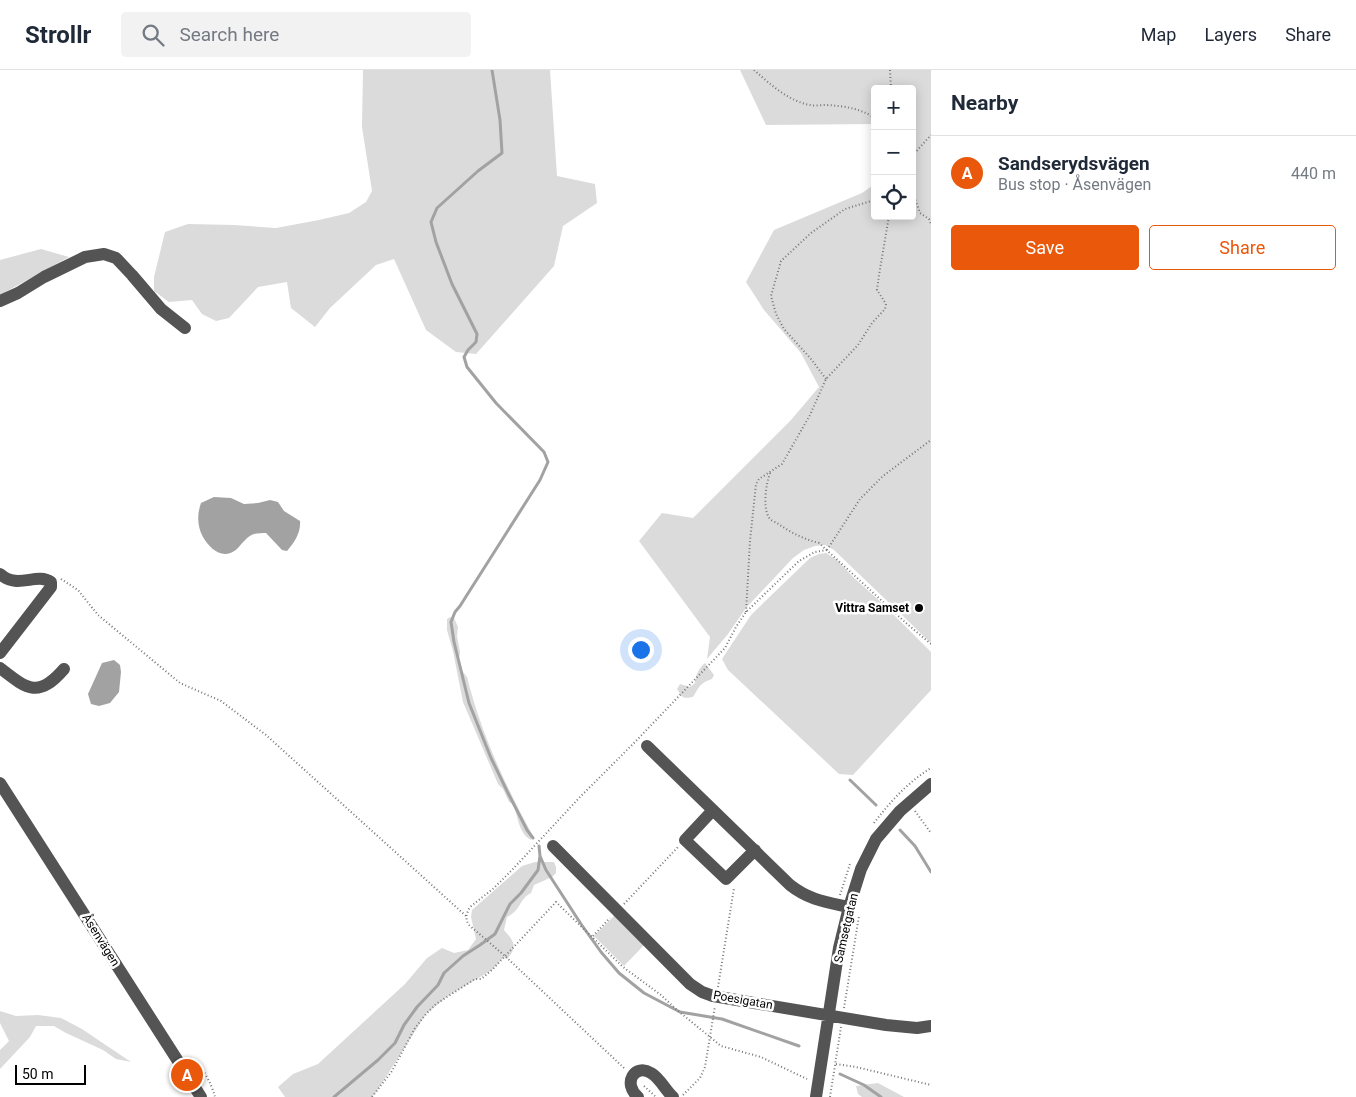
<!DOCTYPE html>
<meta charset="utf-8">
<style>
:root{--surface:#fff;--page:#f2f2f3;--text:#1f2937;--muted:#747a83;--line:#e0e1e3;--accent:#ea580c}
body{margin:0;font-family:Roboto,sans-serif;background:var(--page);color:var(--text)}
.controls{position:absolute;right:15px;top:15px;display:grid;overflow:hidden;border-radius:5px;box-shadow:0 2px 12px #0003}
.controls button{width:45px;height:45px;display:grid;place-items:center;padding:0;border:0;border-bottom:1px solid var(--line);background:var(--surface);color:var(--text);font:25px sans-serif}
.scale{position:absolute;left:15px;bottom:12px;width:71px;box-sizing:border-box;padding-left:5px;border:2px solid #000;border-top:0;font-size:14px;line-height:18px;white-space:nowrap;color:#000;-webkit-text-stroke:4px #fff;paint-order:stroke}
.you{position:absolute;left:640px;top:579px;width:18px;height:18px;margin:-12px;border:4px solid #fff;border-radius:50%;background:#1a73e8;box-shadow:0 0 0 8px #1a73e833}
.badge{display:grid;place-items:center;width:32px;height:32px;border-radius:50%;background:var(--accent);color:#fff;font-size:16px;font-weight:700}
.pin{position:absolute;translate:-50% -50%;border:2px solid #fff;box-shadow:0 1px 5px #0006}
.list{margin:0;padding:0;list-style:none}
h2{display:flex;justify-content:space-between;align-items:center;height:65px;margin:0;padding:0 20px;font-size:21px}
h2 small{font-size:16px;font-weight:400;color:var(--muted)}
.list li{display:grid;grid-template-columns:32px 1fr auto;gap:15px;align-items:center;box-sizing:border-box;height:75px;padding:0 20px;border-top:1px solid var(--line)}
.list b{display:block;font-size:19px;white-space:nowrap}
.list p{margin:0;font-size:16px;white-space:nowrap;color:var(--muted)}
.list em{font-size:16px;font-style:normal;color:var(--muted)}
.actions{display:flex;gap:10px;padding:15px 20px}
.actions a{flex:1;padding:11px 0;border:1px solid var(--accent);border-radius:5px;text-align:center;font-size:18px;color:var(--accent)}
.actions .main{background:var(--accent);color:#fff}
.icon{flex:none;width:28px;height:28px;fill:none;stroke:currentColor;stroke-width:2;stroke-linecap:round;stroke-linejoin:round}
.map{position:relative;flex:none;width:931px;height:1027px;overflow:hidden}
header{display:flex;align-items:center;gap:30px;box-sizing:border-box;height:70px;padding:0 25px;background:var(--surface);border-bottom:1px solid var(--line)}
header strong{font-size:24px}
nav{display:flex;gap:28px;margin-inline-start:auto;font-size:18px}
.search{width:350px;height:45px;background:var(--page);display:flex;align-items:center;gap:12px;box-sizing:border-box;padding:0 18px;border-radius:5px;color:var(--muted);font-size:19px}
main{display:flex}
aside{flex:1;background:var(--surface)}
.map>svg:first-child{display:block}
.green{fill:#dbdbdb}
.water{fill:#a2a2a2}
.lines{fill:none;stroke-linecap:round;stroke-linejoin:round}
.stream{stroke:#a2a2a2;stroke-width:3}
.path{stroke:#767676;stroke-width:2;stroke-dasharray:1 2.5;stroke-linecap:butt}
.minor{stroke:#545454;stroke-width:12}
.poi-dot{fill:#000;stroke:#fff;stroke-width:2}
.labels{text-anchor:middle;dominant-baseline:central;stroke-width:5;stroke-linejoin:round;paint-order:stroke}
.poi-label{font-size:12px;font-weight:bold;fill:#000;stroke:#fff;text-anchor:end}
.street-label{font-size:12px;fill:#000;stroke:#fff}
</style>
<header>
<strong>Strollr</strong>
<div class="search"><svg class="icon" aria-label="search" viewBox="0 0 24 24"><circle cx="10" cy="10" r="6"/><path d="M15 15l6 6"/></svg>Search here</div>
<nav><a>Map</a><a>Layers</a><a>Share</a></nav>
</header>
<main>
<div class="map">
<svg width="931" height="1027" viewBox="0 0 931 1027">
<rect width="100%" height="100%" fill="#fff"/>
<path class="green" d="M363,0H550L557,106L595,114L597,133L563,156L554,196L476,284L456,282L426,260L394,189L376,195L330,238L315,257L291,238L287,212L258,217L229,248L216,251L202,244L192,230L169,232L154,221V207L165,162L188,154L234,155L276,158L319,150L349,143L366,132L372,121L362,57Z
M740,0H931V573L834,480L825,475L815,476L804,480L793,488L746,538L728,564L707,589L710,567L639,471L662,443L693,448L791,350L819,317L801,283L764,240L746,212L774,160L862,123L875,114V146H912V19H875V54L766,55Z
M41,179L69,187L0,225V190Z
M826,483L837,490L853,507L884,535L931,582V620L853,705L839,704L728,600L722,589L751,545L810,488L819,484Z
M450,547L454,548L458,557L457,566L460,582L459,589L463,602L467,607C481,663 505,715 532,764L531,770C518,763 518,745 513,734L509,732L503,719L498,714L463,632L453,581L447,560V549Z
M705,593L714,605L712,609C700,613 699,617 693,627C682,629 683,628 677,619L680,614L690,617L695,613C696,604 699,598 705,593Z
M535,792H554L556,797V803L552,807L534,815L531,823C523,827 522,832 517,839C515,842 511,845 507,847L504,860C514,871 518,877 507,889L504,887L492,900L448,926L426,944L377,1021L372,1027H285L278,1017L293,1004L318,994L405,914L427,888L442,878L454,883L468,880L476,869L471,847L472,840L522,796Z
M617,843L646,873L624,896L594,866Z
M0,941L16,946L38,945L61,948L82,959L131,992L116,989L103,980L66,963L54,956H36L30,967L0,999V980L9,971L0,953Z
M878,1013L904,1027H862L858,1024L856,1016Z"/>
<path class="water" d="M214,427L231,428L244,434L258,433L270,430L278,432L284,441L300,451C301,463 294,473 287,481L282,480L266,463C262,463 258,463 254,464C247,466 242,474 237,479C223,491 210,479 203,467C197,456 197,444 201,433Z
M114,590L120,595L121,602L119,622L110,633L99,636L91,634L88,624L102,593Z"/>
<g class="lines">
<path class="stream" d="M492,0L500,50L502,83L478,101L437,138L431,152L436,172L452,214L477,264L476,272L468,280L464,287L467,297L496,333L544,382L548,392L540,410L460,536L455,542L451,552L454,572L469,633L491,688L509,725L527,760L533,768
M850,710L876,735
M900,760L915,776L931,802
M540,786L546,800L581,854L601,882L619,903L644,923L680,942L722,949L799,976
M840,1004L864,1015L881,1027
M334,1027L378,990L395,973L404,955L417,937L438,915L444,903L463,886L480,875L495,864L510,834L521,823L538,800L540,786L539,776"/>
<path class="path" d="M754,0C770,14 788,31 810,35C815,36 821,35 826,35C844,36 859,38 875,48
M890,0L891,19
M912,86L931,65
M912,120L920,143L929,149L931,154
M826,309L811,289L784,259L776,244L771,226L781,191L811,163L845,139L871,131L875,128
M770,403C766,414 762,439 770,449C772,451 775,452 777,453C790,462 803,469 819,473L906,553L931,574
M827,480L860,429L883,406L931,370
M61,509L78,520L98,545L180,613L221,631L266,665L466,846
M746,542L750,471L756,414L759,409L782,394L810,345L826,309L858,275L872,253L885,239L886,234L877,220L879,205L889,146
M915,741L931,763
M874,753C890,732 908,712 931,698
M840,825L850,794
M624,834L678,777
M593,866L610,848
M718,917L734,818
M844,938L859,846
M190,988C202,994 212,1015 215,1027
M836,994L856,997L931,1015
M624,998L505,886L469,855C465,849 466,844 470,837L494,818L512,800L580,727L636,671L725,578L736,557L746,542L799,491L815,482L827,480
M644,1016L656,1027
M683,1025L700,1008L705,997L715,936
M372,1027L392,1001L415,958L426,944L436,934L475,909H481L492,900L556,832L623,897L661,925L677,940L721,976L761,987L807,1009
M830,1027L841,957"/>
<path class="minor" d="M0,231L18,223L44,207L85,187L104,184L116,188L132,205L161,239L185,258
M0,504C18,520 36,502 51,512V517L0,583
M0,598C27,619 38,629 64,599
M647,676L790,815C809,830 826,832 849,837
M0,713L201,1027
M713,740L685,770L726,809L755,780
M553,776L690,914L702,922L713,926L886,955L917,958L931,956
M638,1027C622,1013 635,993 651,1003C660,1008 665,1020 673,1027
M816,1027L839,878L849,837L861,799L876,769L900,741L931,714"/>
</g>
<circle class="poi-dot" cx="919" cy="538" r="5"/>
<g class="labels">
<g class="poi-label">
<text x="909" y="538">Vittra Samset</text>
</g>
<g class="street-label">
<text transform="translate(846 858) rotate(-77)">Samsetgatan</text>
<text transform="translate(101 870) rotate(58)">Åsenvägen</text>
<text transform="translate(743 930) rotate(10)">Poesigatan</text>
</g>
</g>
</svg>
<div class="controls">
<button>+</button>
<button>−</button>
<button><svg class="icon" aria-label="locate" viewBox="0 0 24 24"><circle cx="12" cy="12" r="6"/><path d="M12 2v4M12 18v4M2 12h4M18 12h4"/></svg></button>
</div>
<div class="scale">50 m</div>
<div class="you"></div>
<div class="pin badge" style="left:187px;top:1005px">A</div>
</div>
<aside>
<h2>Nearby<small></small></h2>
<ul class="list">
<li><span class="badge">A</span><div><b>Sandserydsvägen</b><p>Bus stop · Åsenvägen</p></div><em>440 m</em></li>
</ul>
<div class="actions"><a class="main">Save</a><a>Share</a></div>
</aside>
</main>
